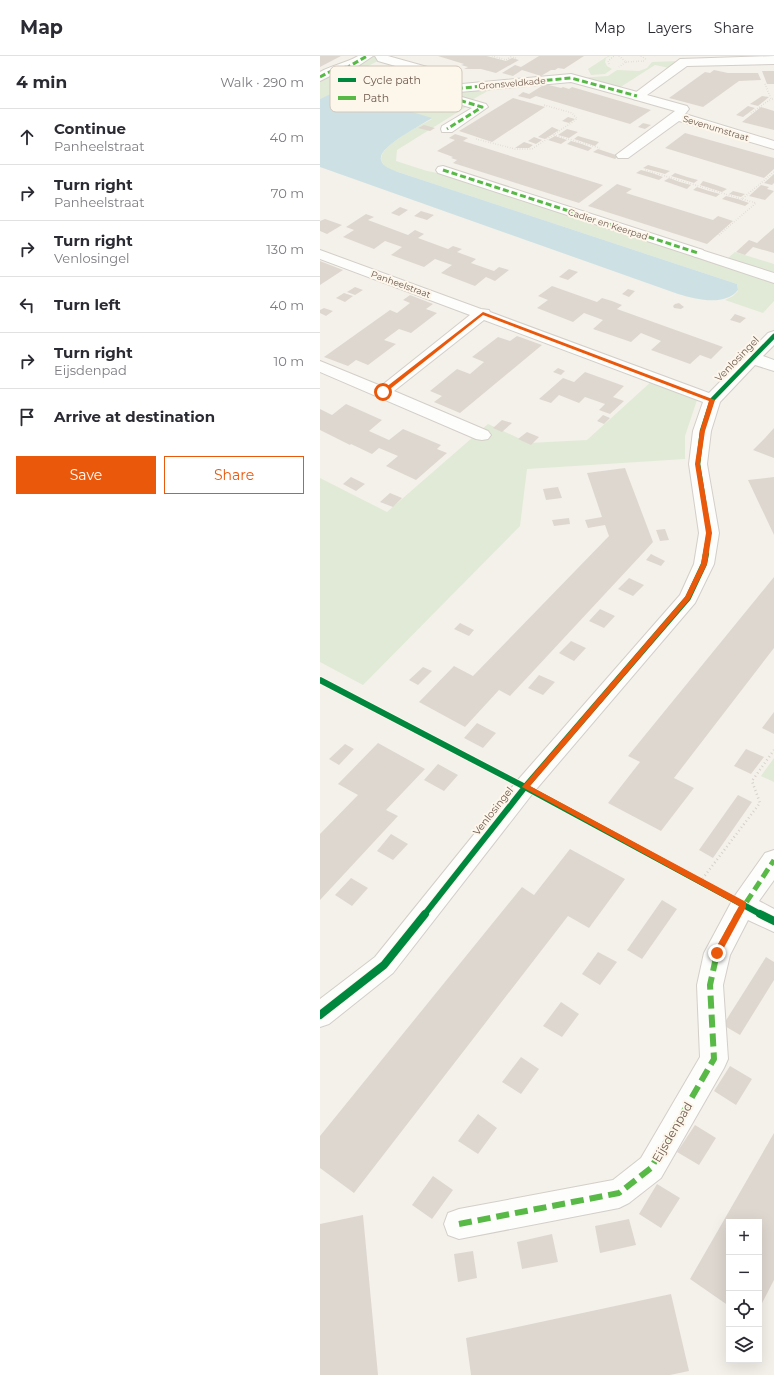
<!DOCTYPE html>
<meta charset="utf-8">
<style>
:root{--surface:#fff;--page:#f7f7f7;--text:#2b2b33;--muted:#7c7c81;--line:#e1e1e2;--accent:#ea580c}
body{margin:0;font-family:Montserrat,sans-serif;background:var(--page);color:var(--text)}
.controls{position:absolute;right:12px;bottom:12px;display:grid;overflow:hidden;border-radius:0px;box-shadow:0 4px 16px #0002}
.controls button{width:36px;height:36px;display:grid;place-items:center;padding:0;border:0;border-bottom:1px solid var(--line);background:var(--surface);color:var(--text);font:20px sans-serif}
.stop{position:absolute;width:12px;height:12px;margin:-9px;border:3px solid #ea580c;border-radius:50%;background:#fff}
.stop.end{background:#ea580c;border-color:#fff;box-shadow:0 1px 4px #0008}
.list{margin:0;padding:0;list-style:none}
h2{display:flex;justify-content:space-between;align-items:center;height:52px;margin:0;padding:0 16px;font-size:17px}
h2 small{font-size:13px;font-weight:400;color:var(--muted)}
.list li{display:grid;grid-template-columns:26px 1fr auto;gap:12px;align-items:center;box-sizing:border-box;height:56px;padding:0 16px;border-top:1px solid var(--line)}
.list b{display:block;font-size:15px;white-space:nowrap}
.list p{margin:0;font-size:13px;white-space:nowrap;color:var(--muted)}
.list em{font-size:13px;font-style:normal;color:var(--muted)}
.actions{display:flex;gap:8px;padding:12px 16px}
.actions a{flex:1;padding:9px 0;border:1px solid var(--accent);border-radius:0px;text-align:center;font-size:14px;color:var(--accent)}
.actions .main{background:var(--accent);color:#fff}
.icon{flex:none;width:22px;height:22px;fill:none;stroke:currentColor;stroke-width:2;stroke-linecap:round;stroke-linejoin:round}
.map{position:relative;flex:none;width:454px;height:1319px;overflow:hidden}
header{display:flex;align-items:center;gap:24px;box-sizing:border-box;height:56px;padding:0 20px;background:var(--surface);border-bottom:1px solid var(--line)}
header strong{font-size:19px}
nav{display:flex;gap:22px;margin-inline-start:auto;font-size:14px}
main{display:flex}
aside{flex:1;background:var(--surface)}
.map>svg:first-child{display:block}
.green{fill:#e1ead6}
.water{fill:#cde1e4}
.building{fill:#ded7d0}
.lines{fill:none;stroke-linecap:round;stroke-linejoin:round}
.pedestrian-casing{stroke:#d3cec8;stroke-width:2}
.minor-casing{stroke:#d3cec8;stroke-width:2}
.path-far1{stroke:#d6d0cb;stroke-width:1.5;stroke-dasharray:0.5 2;stroke-linecap:butt}
.path{stroke:#d6d0cb;stroke-width:2.5;stroke-dasharray:1 3;stroke-linecap:butt}
.pedestrian{fill:#fdfdfc;fill-rule:evenodd}
.minor{fill:#fdfdfc;fill-rule:evenodd}
.quiet-far2{stroke:#58b947;stroke-width:3;stroke-dasharray:6 3;stroke-linecap:butt}
.quiet-far1{stroke:#58b947;stroke-width:5;stroke-dasharray:10 5;stroke-linecap:butt}
.quiet{stroke:#58b947;stroke-width:6;stroke-dasharray:13 6;stroke-linecap:butt}
.cycleway-far2-casing{stroke:#fdf6eb;stroke-width:6}
.cycleway-far1-casing{stroke:#fdf6eb;stroke-width:8}
.cycleway-casing{stroke:#fdf6eb;stroke-width:10}
.cycleway-far2{stroke:#00873e;stroke-width:4.5}
.cycleway-far1{stroke:#00873e;stroke-width:6}
.cycleway{stroke:#00873e;stroke-width:8}
.route{fill:#ea580c}
.labels{text-anchor:middle;dominant-baseline:central;stroke-width:4;stroke-linejoin:round;paint-order:stroke}
.far-street-label{font-size:9px;fill:#6f5a4d;stroke:#fdf6eb}
.street-label{font-size:10px;fill:#6f5a4d;stroke:#fdf6eb}
.near-street-label{font-size:12px;fill:#6f5a4d;stroke:#fdf6eb}
.key{fill:#fdf6eb;stroke:#d2c7bc;stroke-width:1}
.key-label{font-size:11px;fill:#6f5a4d}
</style>
<header>
<strong>Map</strong>
<nav><a>Map</a><a>Layers</a><a>Share</a></nav>
</header>
<main>
<aside>
<h2>4 min<small>Walk · 290 m</small></h2>
<ul class="list">
<li><svg class="icon" aria-label="ahead" viewBox="0 0 24 24"><path d="M12 20V5M6 11l6-6 6 6"/></svg><div><b>Continue</b><p>Panheelstraat</p></div><em>40 m</em></li>
<li><svg class="icon" aria-label="right" viewBox="0 0 24 24"><path d="M7 20v-9h11M14 6l5 5-5 5"/></svg><div><b>Turn right</b><p>Panheelstraat</p></div><em>70 m</em></li>
<li><svg class="icon" aria-label="right" viewBox="0 0 24 24"><path d="M7 20v-9h11M14 6l5 5-5 5"/></svg><div><b>Turn right</b><p>Venlosingel</p></div><em>130 m</em></li>
<li><svg class="icon" aria-label="left" viewBox="0 0 24 24"><path d="M17 20v-9H6M10 6l-5 5 5 5"/></svg><div><b>Turn left</b></div><em>40 m</em></li>
<li><svg class="icon" aria-label="right" viewBox="0 0 24 24"><path d="M7 20v-9h11M14 6l5 5-5 5"/></svg><div><b>Turn right</b><p>Eijsdenpad</p></div><em>10 m</em></li>
<li><svg class="icon" aria-label="arrive" viewBox="0 0 24 24"><path d="M6 21V4h12l-3 4 3 4H6"/></svg><div><b>Arrive at destination</b></div></li>
</ul>
<div class="actions"><a class="main">Save</a><a>Share</a></div>
</aside>
<div class="map">
<svg width="454" height="1319" viewBox="0 0 454 1319">
<rect width="100%" height="100%" fill="#f4f1ea"/>
<path class="green" d="M52,0H56L58,5L48,10L81,20L75,23L32,11Z
M288,0H290L286,2L285,6L287,10L292,13L285,18L271,19L268,13Z
M359,5L349,12L335,9L299,32L259,22L288,20L297,14L319,15L327,12L332,6Z
M32,15L103,36L95,41L131,52L137,48L146,51L77,94L76,105L107,115L128,119L454,227V245L443,257L405,244L413,240L418,235L417,228L78,116C72,114 65,112 62,106C54,92 101,69 112,63L75,51L45,32L24,33L0,43V24L15,16Z
M173,32L150,45L123,36Z
M415,196L454,208V217L408,202Z
M333,324L378,341L365,380V403L207,413L200,470L43,629L0,606V422L67,456L168,368L209,387L267,384Z
M454,702V726L441,720Z"/>
<path class="water" d="M35,32H45L74,40L79,49L76,51L112,62C102,69 57,91 61,104C63,111 71,113 78,116L417,228L418,234C404,251 376,243 358,238L0,111V43L17,35Z"/>
<path class="building" d="M0,0H21L0,11Z
M118,0H167L186,5L192,2L199,4L176,17L161,13H144L148,11L141,9L144,8Z
M219,0H264L244,13L238,12L235,14H231L221,20L202,14L193,20L182,17L195,9L201,11Z
M394,14L408,17H438L441,24L419,25L383,51L349,42L385,16L390,17Z
M442,15H454V28H447Z
M225,28L241,32L243,31L249,33L252,31L331,54L310,68L216,40L210,43L198,40L203,36L209,38Z
M442,40L449,41L438,50L430,48Z
M193,42L225,51L172,86L139,75Z
M428,50L435,52L423,61L416,59Z
M441,51L454,55V74L422,66Z
M248,61L255,63L249,67L242,65Z
M323,67L331,69L325,73L318,71Z
M104,69L115,72L110,75L98,72Z
M232,71L239,74L225,83L218,81Z
M247,73L258,76L249,82L238,79Z
M365,77L454,102V113L444,122L345,92Z
M135,78L148,82L143,85L283,129L259,147L133,107L137,104L131,102L133,101L117,95L135,84L129,82Z
M235,80L247,84L241,88L228,84Z
M258,80L268,83L279,86L275,90L254,83Z
M214,81L222,84L216,88L208,85Z
M251,85L262,88L272,92L268,95L247,88Z
M204,86L213,89L209,92H195Z
M278,93L299,100L295,103L273,96Z
M328,109L350,115L345,118L323,112Z
M321,114L332,117L343,121L339,124L316,117Z
M355,117L367,121L378,124L374,127L351,120Z
M454,118V127L452,129L444,127Z
M349,122L360,126L371,129L367,133L344,125Z
M383,125L396,129L407,133L402,136L380,129Z
M297,128L312,133L306,137L393,164L398,160L413,165L387,188L268,150Z
M441,129L449,131L447,133L454,135L445,144L429,140Z
M377,131L389,135L400,138L396,141L373,134Z
M413,135L425,138L421,141L409,138Z
M406,140L418,143L429,147L425,150L402,143Z
M80,151L88,154L79,160L71,157Z
M101,155L114,159L107,164L94,160Z
M46,158L54,161L48,164L88,179L95,174L104,178L98,182L128,193L133,190L142,193L137,196L156,203L151,207L174,215L179,211L189,214L175,225L166,221L155,230L121,217L132,209L115,203L104,211L71,199L82,191L65,185L54,193L23,181L34,174L26,171Z
M5,163L22,169L7,178L0,175V165Z
M454,172V197L433,191L425,199L416,196L429,184L437,187Z
M0,205L23,214L0,229Z
M249,213L258,216L248,224L239,221Z
M232,230L277,246L282,242L292,245L302,249L297,253L403,291L391,303L380,299L370,308L331,294L341,285L321,277L311,286L273,273L283,264L264,257L253,266L217,252L228,244L218,240Z
M35,231L43,234L35,239L27,236Z
M308,233L315,235L309,241L302,238Z
M24,237L33,240L25,246L16,242Z
M90,239L113,248L106,253L117,257L91,277L79,273L64,284L76,288L48,309L36,304L28,310L4,301L70,254L77,257L90,247L83,244Z
M359,247L364,251L361,253L354,252L353,250L355,248Z
M4,252L13,255L6,260L0,257V254Z
M415,258L426,262L420,267L410,264Z
M197,280L222,289L140,357L114,346L122,340L110,335L137,313L150,318L164,306L152,301L178,281L190,285Z
M238,312L245,315L241,319L233,316Z
M265,316L304,330L293,341L304,345L290,358L279,354L285,348L265,341L259,347L239,339L231,347L219,343L243,322L254,326Z
M26,348L62,364L49,375L69,384L83,373L121,389L117,393L127,397L96,424L66,410L78,400L59,392L52,398L31,388L30,389L0,374V353L12,359Z
M283,359L290,362L284,368L277,365Z
M182,364L192,367L182,376L173,372Z
M454,372V402L433,394L445,382Z
M207,376L219,381L211,389L198,383Z
M305,412L333,486L324,496L190,640L179,634L145,671L99,646L134,610L153,620L289,480L285,469L268,472L265,464L282,461L267,417Z
M31,421L45,428L36,435L23,428Z
M454,421V479L428,424Z
M238,431L242,442L226,444L223,433Z
M70,437L82,442L73,451L60,446Z
M249,462L250,468L234,470L232,464Z
M345,473L349,484L340,485L336,474Z
M331,498L345,505L341,510L326,504Z
M454,521V592L354,722L374,732L341,775L288,747L320,706L308,700Z
M309,522L324,529L313,540L298,533Z
M280,553L295,560L284,572L269,565Z
M140,567L154,574L149,580L134,573Z
M251,585L266,592L254,605L239,597Z
M103,611L112,615L98,629L89,624Z
M219,619L235,626L223,639L208,632Z
M454,656V678L442,672Z
M157,667L176,677L163,692L144,682Z
M58,687L105,713L66,754L78,760L0,844V778L38,739L18,728Z
M25,688L34,693L19,709L9,703Z
M426,693L444,701L431,718L414,710Z
M118,708L138,719L124,735L104,724Z
M418,739L432,746L393,802L379,794Z
M71,778L88,788L73,804L57,795Z
M250,793L305,823L269,872L248,860L34,1137L0,1112V1080L202,831L214,839Z
M31,822L48,832L32,850L15,839Z
M342,844L357,853L322,903L307,894Z
M278,896L297,906L280,929L262,918Z
M446,901L454,906V924L420,979L403,969Z
M241,946L259,958L242,981L223,970Z
M201,1001L219,1013L201,1038L182,1026Z
M410,1010L432,1023L416,1049L394,1035Z
M158,1058L177,1072L158,1098L138,1085Z
M375,1069L396,1082L379,1109L357,1096Z
M454,1077V1224L439,1253V1166H409V1250L370,1223Z
M113,1120L133,1134L112,1163L92,1149Z
M337,1128L360,1142L341,1172L319,1158Z
M43,1159L58,1319H0V1168Z
M309,1163L316,1189L280,1197L275,1170Z
M232,1178L238,1206L202,1213L197,1186Z
M153,1195L157,1222L138,1226L134,1198Z
M351,1238L369,1315L350,1319H151L146,1282Z"/>
<g class="lines">
<g class="pedestrian-casing">
<path id="pedestrian" d="M38,0H53L38,10L110,31L251,18L321,37L323,40L321,43L317,44L251,26L128,37L166,48L168,51L132,76H122L121,73L122,70L152,52L27,15H20L0,25V16C13,9 26,7 38,0Z
M123,110L383,194L385,197L383,200L378,201L373,200L118,117L116,114L118,111Z"/>
</g>
<g class="minor-casing">
<path id="minor" d="M55,0H68L136,19L138,22L136,25H128L58,5Z
M454,0V8L367,10L327,39L367,50L369,53L365,58L454,85V93L359,65L308,102H298L296,99L355,55L313,43L311,40L360,3Z
M378,193L454,217V227L373,200L371,197L373,194Z
M0,194L161,253L169,254L170,256L389,337L448,277L454,275V289L443,300L454,304V315L435,309L400,346L391,375L387,408L399,477L394,508L375,547L213,737L73,917L9,968L0,971V943L55,901L197,725L360,539L374,508L379,477L369,408L373,375L383,346L164,264L74,335L168,375L171,379L168,383L162,384L156,383L0,316V305L61,330L150,259L0,203Z
M454,794V824L439,845L454,853V876L428,864L410,899L403,929L408,1003L404,1012L341,1122L309,1147L299,1152L139,1183L128,1179L124,1168L128,1157L139,1153L293,1124L321,1102L380,1001L377,929L384,897L414,841L445,797Z"/>
</g>
<path class="path-far1" d="M172,0L186,4L191,1L196,2
M299,0L306,6L299,11
M321,0L327,4
M306,6L324,5
M289,8L288,5L294,0
M445,28L451,43H454
M431,57L451,43
M234,79L280,92
M156,83L195,93H212L257,63L252,57L224,49
M325,114L422,143L454,116
M399,179L436,147L422,143"/>
<path class="path" d="M380,826L440,747L432,725L454,694"/>
<use href="#pedestrian" class="pedestrian"/>
<use href="#minor" class="minor"/>
<path class="quiet-far2" d="M28,11L162,51L127,73
M0,21L17,12L28,11L47,0
M110,35L251,22L317,40
M123,114L378,197"/>
<path class="quiet-far1" d="M418,859L454,804"/>
<path class="quiet" d="M139,1168L299,1137L331,1112L394,1003L390,929L397,897L418,858"/>
<g class="cycleway-far2-casing">
<path id="cycleway-far2" d="M385,499L389,477L378,408L382,375L392,344L454,280"/>
</g>
<g class="cycleway-far1-casing">
<path id="cycleway-far1" d="M0,624L205,731L442,859
M104,859L205,731L368,542L384,508L386,498"/>
</g>
<g class="cycleway-casing">
<path id="cycleway" d="M440,858L454,865
M0,959L64,909L105,858"/>
</g>
<use href="#cycleway-far2" class="cycleway-far2"/>
<use href="#cycleway-far1" class="cycleway-far1"/>
<use href="#cycleway" class="cycleway"/>
</g>
<path class="route" d="M163,256L395,344L385,375L380,408L392,477L387,508L370,543L210,730L426,846V851L400,899H394L393,897L419,850L202,731L365,541L381,508L386,477L375,408L380,375L389,345L163,259L65,337H61V335Z"/>
<g class="labels">
<g class="far-street-label">
<text transform="translate(192 27) rotate(-5)">Gronsveldkade</text>
<text transform="translate(396 72) rotate(17)">Sevenumstraat</text>
<text transform="translate(288 168) rotate(18)">Cadier en Keerpad</text>
<text transform="translate(81 228) rotate(20)">Panheelstraat</text>
</g>
<g class="street-label">
<text transform="translate(417 303) rotate(-46)">Venlosingel</text>
<text transform="translate(173 755) rotate(-52)">Venlosingel</text>
</g>
<g class="near-street-label">
<text transform="translate(352 1076) rotate(-60)">Eijsdenpad</text>
</g>
</g>
<rect x="10" y="10" width="132" height="46" rx="6" class="key"/>
<rect x="18" y="22" width="18" height="4" fill="#00873e"/>
<rect x="18" y="40" width="18" height="4" fill="#58b947"/>
<g class="key-label">
<text x="43" y="28">Cycle path</text>
<text x="43" y="46">Path</text>
</g>
</svg>
<div class="controls">
<button>+</button>
<button>−</button>
<button><svg class="icon" aria-label="locate" viewBox="0 0 24 24"><circle cx="12" cy="12" r="6"/><path d="M12 2v4M12 18v4M2 12h4M18 12h4"/></svg></button>
<button><svg class="icon" aria-label="layers" viewBox="0 0 24 24"><path d="M12 4l9 5-9 5-9-5zM3 14l9 5 9-5"/></svg></button>
</div>
<div class="stop" style="left:63px;top:336px"></div>
<div class="stop end" style="left:397px;top:897px"></div>
</div>
</main>
